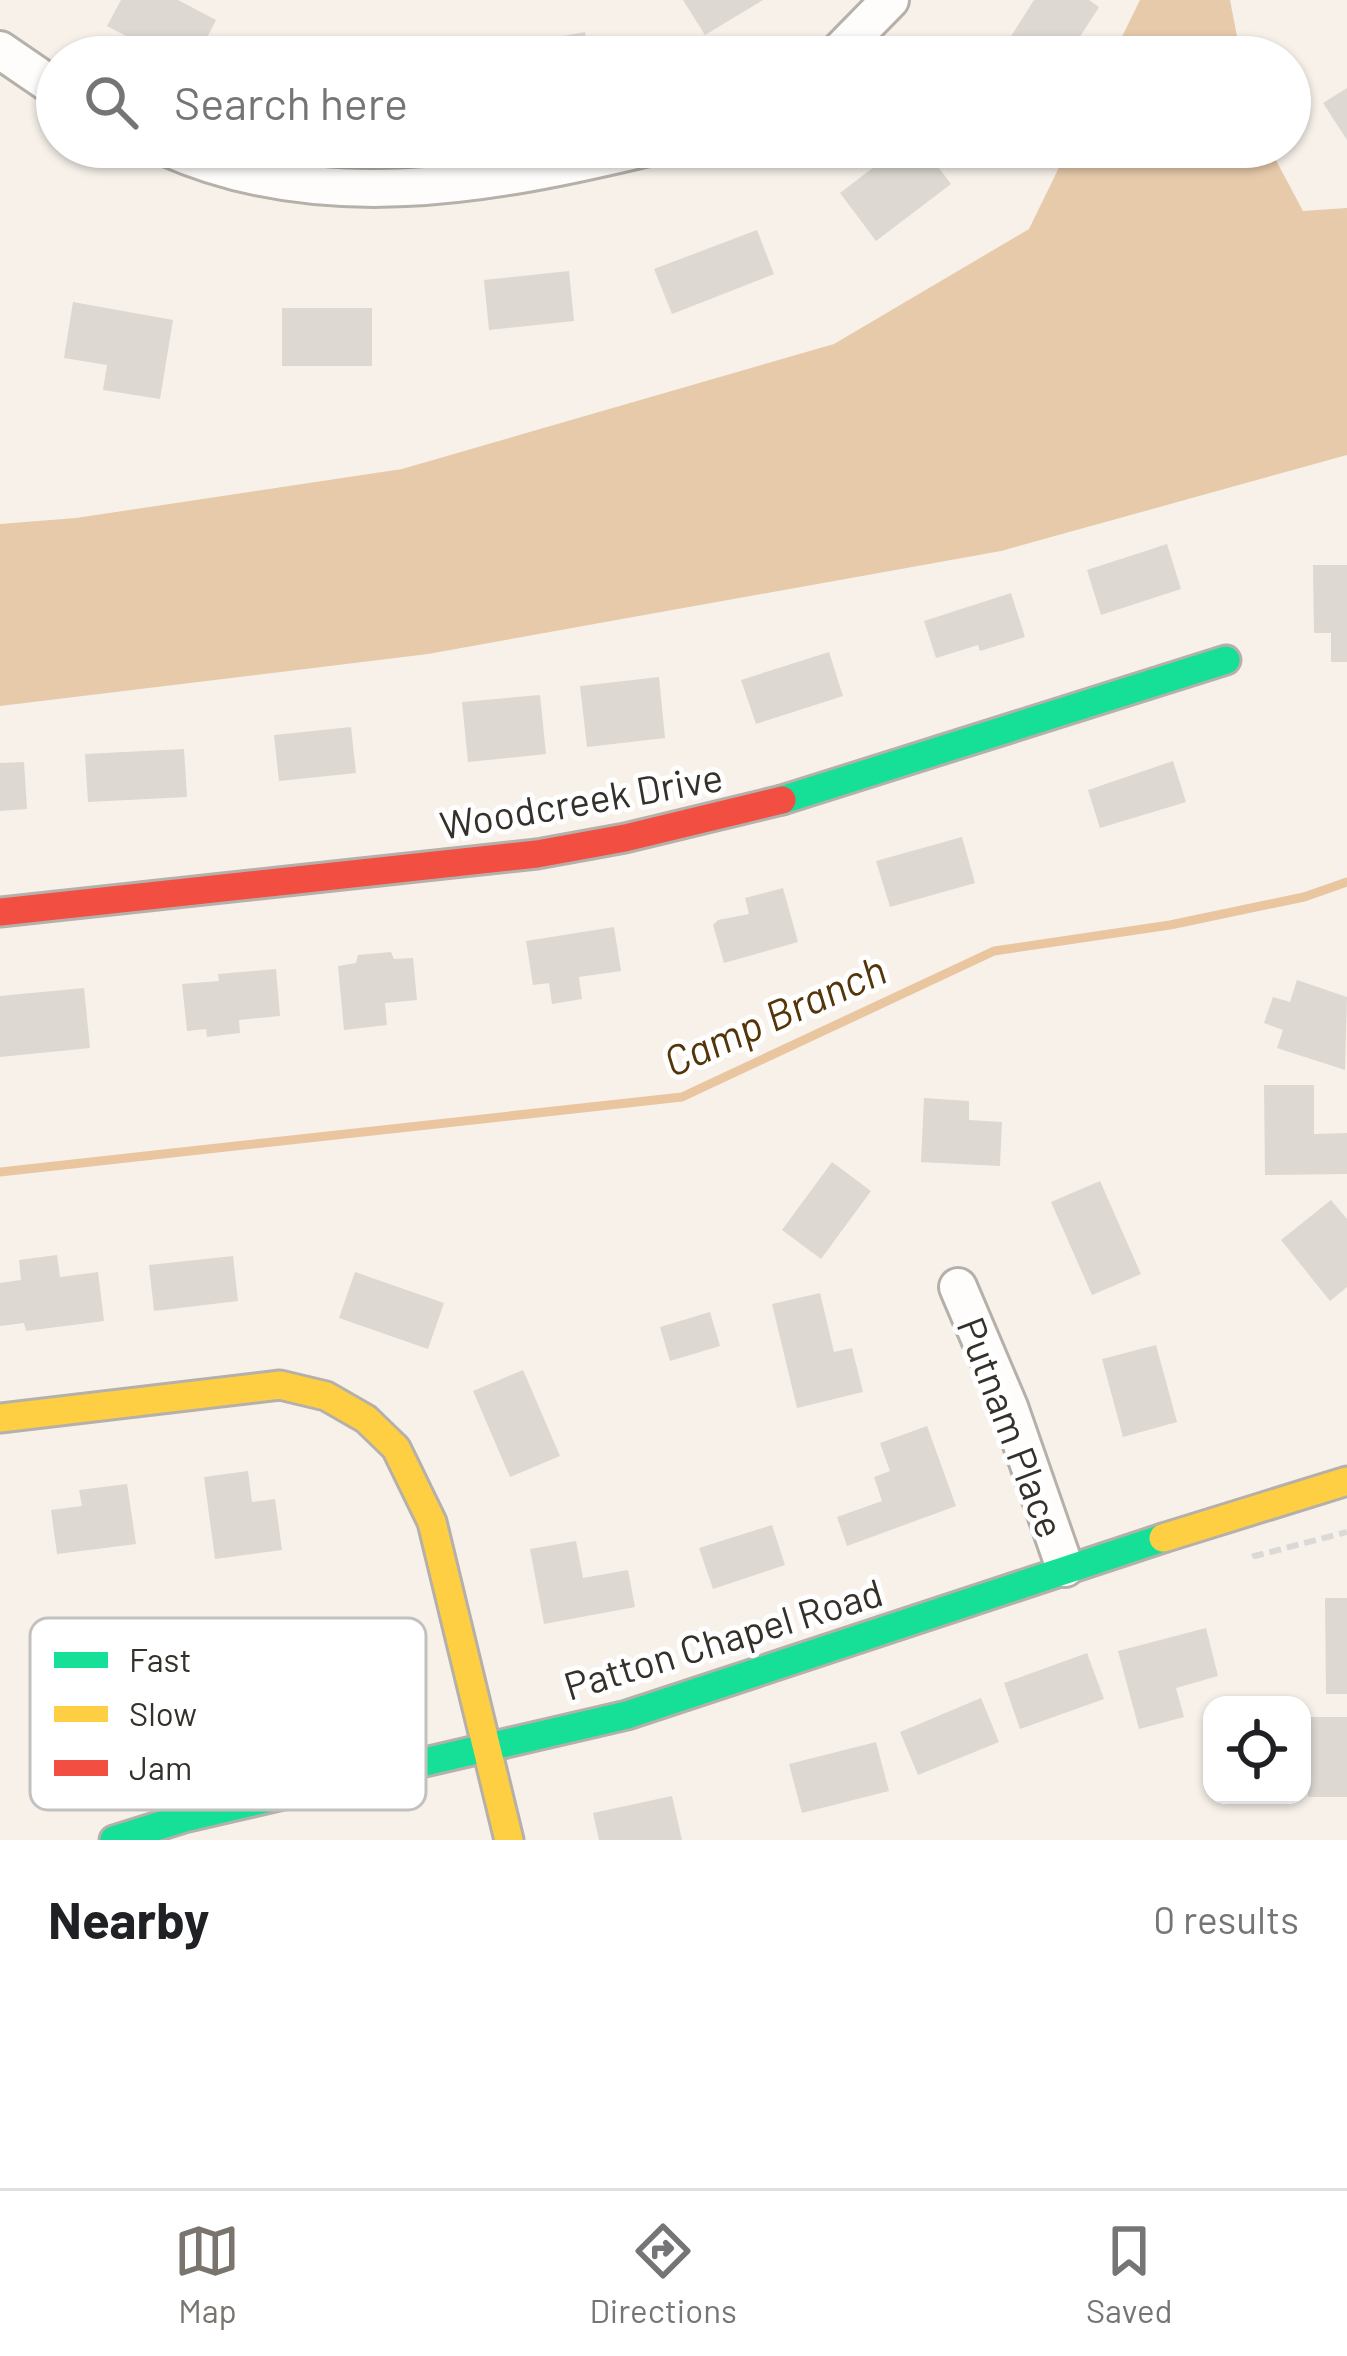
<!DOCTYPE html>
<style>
:root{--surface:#fff;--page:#f6f6f6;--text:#202124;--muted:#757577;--line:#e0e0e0;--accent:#79746d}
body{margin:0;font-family:Barlow,sans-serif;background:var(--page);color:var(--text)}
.controls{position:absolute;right:36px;bottom:36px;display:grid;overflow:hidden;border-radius:24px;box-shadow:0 3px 9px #0004}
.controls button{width:108px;height:108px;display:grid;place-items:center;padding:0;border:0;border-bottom:3px solid var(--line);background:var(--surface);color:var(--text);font:60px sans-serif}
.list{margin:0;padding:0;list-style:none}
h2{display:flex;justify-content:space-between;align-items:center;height:156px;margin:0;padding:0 48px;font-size:51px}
h2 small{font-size:39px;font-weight:400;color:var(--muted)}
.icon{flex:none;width:66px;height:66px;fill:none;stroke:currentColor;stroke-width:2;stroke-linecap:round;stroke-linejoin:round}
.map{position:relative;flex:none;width:1347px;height:1840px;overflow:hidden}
.search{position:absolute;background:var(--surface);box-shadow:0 3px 9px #0004;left:36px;right:36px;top:36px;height:132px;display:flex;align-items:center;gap:30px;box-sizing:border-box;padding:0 42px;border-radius:66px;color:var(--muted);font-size:45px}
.sheet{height:348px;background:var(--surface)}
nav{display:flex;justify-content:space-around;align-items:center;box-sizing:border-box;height:168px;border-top:3px solid var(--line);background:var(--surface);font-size:33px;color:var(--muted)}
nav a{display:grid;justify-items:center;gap:6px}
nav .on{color:var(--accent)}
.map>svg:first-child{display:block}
.forest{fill:#e7caaa}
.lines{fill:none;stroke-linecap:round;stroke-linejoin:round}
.stream{stroke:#e9c69f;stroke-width:9}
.building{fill:#ddd8d2}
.street-casing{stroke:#b5b0aa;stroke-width:42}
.fast-casing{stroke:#b5b0aa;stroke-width:33}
.slow-casing{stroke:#b5b0aa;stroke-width:33}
.jam-casing{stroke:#b5b0aa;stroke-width:33}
.path{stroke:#dbd9d7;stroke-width:6;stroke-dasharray:12 6;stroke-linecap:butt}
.street{stroke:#fefdfc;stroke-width:36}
.fast{stroke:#16e098;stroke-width:27}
.slow{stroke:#ffcf43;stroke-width:27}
.jam{stroke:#f24e42;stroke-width:27}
.labels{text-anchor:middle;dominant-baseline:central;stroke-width:10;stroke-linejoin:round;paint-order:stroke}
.street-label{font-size:39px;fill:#35302a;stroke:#fff}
.water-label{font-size:42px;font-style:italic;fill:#543509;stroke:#fff}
.key{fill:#fff;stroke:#c2c1bf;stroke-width:3}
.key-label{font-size:33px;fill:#35302a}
</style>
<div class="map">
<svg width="1347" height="1840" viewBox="0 0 1347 1840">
<rect width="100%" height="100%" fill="#f7f1ea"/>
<path class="forest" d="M1140,0H1230L1241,57H1112Z
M1069,147H1269L1303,211L1347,208V455L1001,551L428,654L0,706V524L76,518L402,469L834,344L1029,229Z"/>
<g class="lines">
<path class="stream" d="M0,1172L682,1097L994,951L1170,925L1304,897L1347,882"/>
</g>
<path class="building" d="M121,0H178L216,20L197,57H166L107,26Z
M683,0H763L705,35Z
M1034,0H1089L1099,7L1067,57H998Z
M585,32L589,57H517L514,45Z
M319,42H367V57H319Z
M1347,88V140L1323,103Z
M900,147H923L951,184L876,241L840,193Z
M757,230L774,274L672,314L654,269Z
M569,271L574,321L489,330L484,280Z
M73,302L173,320L160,399L103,390L107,365L64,358Z
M282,308H372V366H282Z
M1167,544L1181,589L1101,615L1087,570Z
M1313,565H1347V662H1331V633H1314Z
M1011,593L1025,637L980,651L978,645L936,658L924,621Z
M829,652L843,696L756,724L741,680Z
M659,677L665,738L587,747L580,686Z
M540,695L546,754L468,762L462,702Z
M351,727L356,773L279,781L274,735Z
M184,749L187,797L88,802L85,754Z
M1173,761L1186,802L1100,828L1088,790Z
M24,762L27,809L0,811V763Z
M962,837L975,883L890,907L876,861Z
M783,888L798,942L724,963L713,925L718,920L749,914L745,898Z
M614,927L621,971L579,977L582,999L552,1004L549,983L533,985L526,941Z
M391,952L394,959L413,958L417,1000L385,1003L387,1025L344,1030L338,966L356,963L358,955Z
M276,969L280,1016L239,1020L240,1033L207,1037L206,1029L187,1031L182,984L219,981L218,974Z
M1297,980L1347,997L1345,1070L1277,1048L1283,1030L1264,1023L1273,997L1290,1002Z
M84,988L90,1048L0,1057V996Z
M1264,1085H1314V1134L1347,1133V1174L1265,1175Z
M924,1098L969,1101V1120L1002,1122L1000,1166L921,1162Z
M832,1162L871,1191L821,1259L782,1230Z
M1100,1181L1141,1274L1092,1295L1051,1202Z
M1331,1200L1347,1219V1287L1330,1301L1281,1240Z
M57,1255L60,1277L98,1272L104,1321L26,1331L24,1323L0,1326V1283L21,1280L19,1260Z
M233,1256L238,1301L154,1311L149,1265Z
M355,1272L444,1303L428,1349L339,1318Z
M820,1293L834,1352L852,1348L863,1392L797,1408L772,1304Z
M710,1312L720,1346L670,1361L660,1327Z
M1156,1345L1177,1422L1123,1437L1102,1359Z
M523,1370L560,1456L510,1477L473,1391Z
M927,1426L956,1506L847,1546L837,1517L882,1501L874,1477L890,1471L880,1443Z
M248,1471L252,1502L275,1499L282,1550L215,1559L204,1477Z
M127,1484L136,1544L57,1554L51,1510L82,1506L79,1490Z
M772,1525L785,1565L713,1589L699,1548Z
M576,1541L583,1578L628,1570L635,1607L544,1624L530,1549Z
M1325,1598H1347V1694H1326Z
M1206,1628L1218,1676L1176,1688L1184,1717L1139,1729L1118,1651Z
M1087,1653L1104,1699L1020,1729L1004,1683Z
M981,1698L999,1742L918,1775L900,1732Z
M1308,1717H1347V1797H1308Z
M876,1742L889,1791L802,1813L789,1764Z
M672,1796L682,1840H599L593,1813Z"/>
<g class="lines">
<g class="street-casing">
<path id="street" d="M0,50L57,89
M834,57L890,0
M166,147C321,216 490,185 648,147
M958,1287L1009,1407L1065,1568"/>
</g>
<g class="fast-casing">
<path id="fast" d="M782,800L1226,660
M114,1840L184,1818L627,1715L1163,1538"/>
</g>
<g class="slow-casing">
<path id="slow" d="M0,1418L280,1385L326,1396L366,1419L396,1448L432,1522L509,1840
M1163,1538L1347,1481"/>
</g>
<g class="jam-casing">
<path id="jam" d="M0,912L537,854L625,838L782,800"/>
</g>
<path class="path" d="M1254,1553L1255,1556L1347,1532"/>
<use href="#street" class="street"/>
<use href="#fast" class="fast"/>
<use href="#slow" class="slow"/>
<use href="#jam" class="jam"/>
</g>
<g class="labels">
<g class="street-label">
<text transform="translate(581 800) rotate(-10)">Woodcreek Drive</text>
<text transform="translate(1012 1427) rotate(69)">Putnam Place</text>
<text transform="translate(723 1638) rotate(-17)">Patton Chapel Road</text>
</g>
<g class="water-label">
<text transform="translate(774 1014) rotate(-24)">Camp Branch</text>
</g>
</g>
<rect x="30" y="1618" width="396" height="192" rx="18" class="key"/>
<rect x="54" y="1652" width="54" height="16" fill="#16e098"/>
<rect x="54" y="1706" width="54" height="16" fill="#ffcf43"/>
<rect x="54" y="1760" width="54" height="16" fill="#f24e42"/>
<g class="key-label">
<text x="129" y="1672">Fast</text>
<text x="129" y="1726">Slow</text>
<text x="129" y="1780">Jam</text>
</g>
</svg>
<div class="controls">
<button><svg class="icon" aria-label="locate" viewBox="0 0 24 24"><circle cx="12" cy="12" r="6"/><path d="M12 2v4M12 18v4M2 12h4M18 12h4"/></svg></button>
</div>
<div class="search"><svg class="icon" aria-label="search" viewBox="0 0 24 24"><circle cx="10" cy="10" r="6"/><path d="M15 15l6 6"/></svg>Search here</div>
</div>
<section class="sheet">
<h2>Nearby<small>0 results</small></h2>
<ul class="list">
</ul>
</section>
<nav>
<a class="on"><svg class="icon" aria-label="map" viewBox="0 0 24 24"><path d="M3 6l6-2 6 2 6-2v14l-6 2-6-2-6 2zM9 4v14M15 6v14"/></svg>Map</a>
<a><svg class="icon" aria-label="directions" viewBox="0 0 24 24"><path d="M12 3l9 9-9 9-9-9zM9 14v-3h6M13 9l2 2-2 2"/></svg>Directions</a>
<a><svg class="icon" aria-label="saved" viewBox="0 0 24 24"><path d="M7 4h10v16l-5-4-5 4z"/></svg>Saved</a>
</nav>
